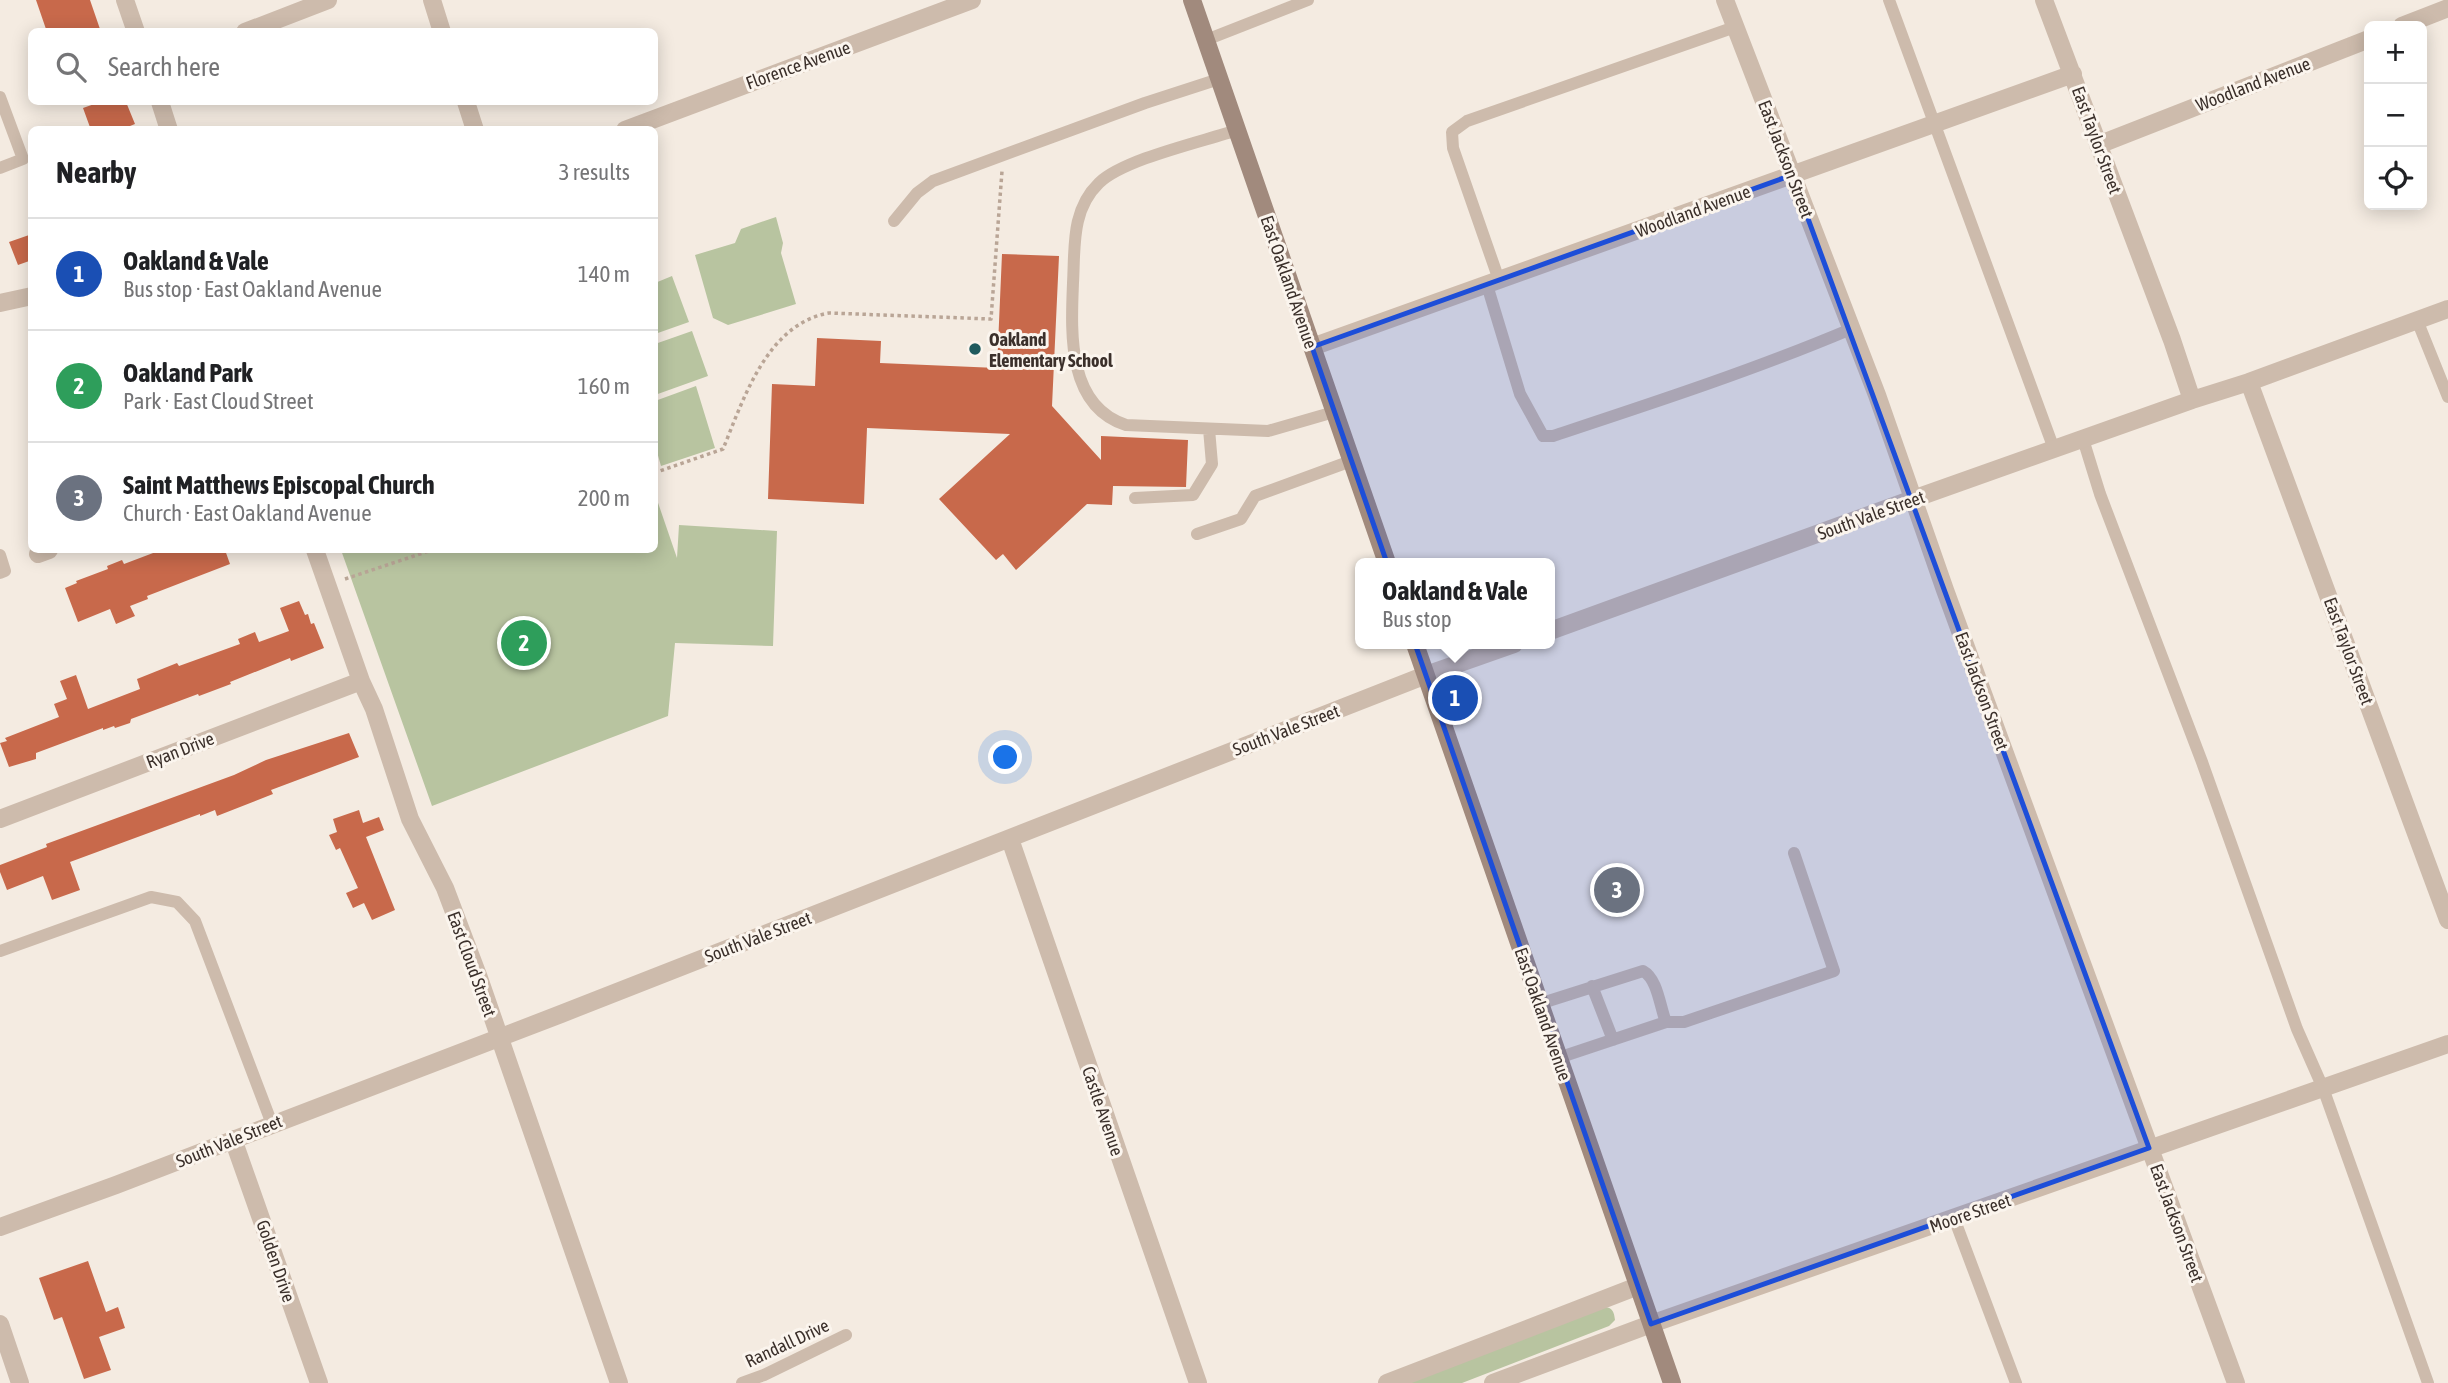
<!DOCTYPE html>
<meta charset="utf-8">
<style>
:root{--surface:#fff;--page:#f6f6f6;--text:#202124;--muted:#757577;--line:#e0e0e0;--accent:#db2777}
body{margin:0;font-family:"Asap Condensed",sans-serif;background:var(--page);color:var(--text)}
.controls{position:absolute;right:21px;top:21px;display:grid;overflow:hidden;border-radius:10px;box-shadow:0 4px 18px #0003}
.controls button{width:63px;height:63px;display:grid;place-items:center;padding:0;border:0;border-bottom:2px solid var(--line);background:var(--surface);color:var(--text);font:35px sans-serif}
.you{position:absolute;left:1006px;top:758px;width:24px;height:24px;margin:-18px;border:5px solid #fff;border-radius:50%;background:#1a73e8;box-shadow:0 0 0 10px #1a73e833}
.badge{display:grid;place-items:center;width:46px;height:46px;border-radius:50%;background:var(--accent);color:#fff;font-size:23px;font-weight:700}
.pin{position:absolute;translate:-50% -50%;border:4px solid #fff;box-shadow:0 2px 7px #0006}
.popup{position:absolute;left:1355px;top:558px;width:200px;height:91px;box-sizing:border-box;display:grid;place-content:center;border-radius:10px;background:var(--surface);filter:drop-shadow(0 2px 5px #0005);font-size:23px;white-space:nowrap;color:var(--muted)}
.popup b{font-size:26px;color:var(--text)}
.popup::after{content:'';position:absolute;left:50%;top:100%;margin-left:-14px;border:14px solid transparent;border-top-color:var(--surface)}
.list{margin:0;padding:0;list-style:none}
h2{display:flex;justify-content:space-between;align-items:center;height:91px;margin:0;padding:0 28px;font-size:30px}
h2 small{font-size:23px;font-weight:400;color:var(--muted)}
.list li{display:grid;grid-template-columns:46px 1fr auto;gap:21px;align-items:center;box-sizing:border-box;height:112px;padding:0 28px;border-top:2px solid var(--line)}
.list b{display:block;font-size:26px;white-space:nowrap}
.list p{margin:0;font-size:23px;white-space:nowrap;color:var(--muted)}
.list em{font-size:23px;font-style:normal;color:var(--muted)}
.icon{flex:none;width:38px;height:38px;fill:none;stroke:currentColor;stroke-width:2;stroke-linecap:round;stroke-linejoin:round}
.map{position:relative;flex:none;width:2448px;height:1383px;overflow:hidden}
.search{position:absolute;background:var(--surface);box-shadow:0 4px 18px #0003;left:28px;top:28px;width:630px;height:77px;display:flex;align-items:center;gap:18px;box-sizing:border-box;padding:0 24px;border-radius:10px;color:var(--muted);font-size:26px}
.panel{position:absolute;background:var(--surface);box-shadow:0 4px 18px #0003;left:28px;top:126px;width:630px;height:427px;border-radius:10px}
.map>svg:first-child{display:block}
.green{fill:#b8c4a0}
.building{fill:#c8694b}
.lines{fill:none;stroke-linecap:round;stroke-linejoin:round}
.path{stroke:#b9a596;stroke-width:3.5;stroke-dasharray:3.5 3.5;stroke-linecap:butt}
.service{stroke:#cdbbac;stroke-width:12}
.minor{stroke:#cdbbac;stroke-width:18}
.secondary{stroke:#a18a7d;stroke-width:18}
.marked{fill:#1d4ed8;fill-opacity:0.2;stroke:#1d4ed8;stroke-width:5;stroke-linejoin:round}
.poi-dot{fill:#1f5a5e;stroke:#fbf5ee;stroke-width:2.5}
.labels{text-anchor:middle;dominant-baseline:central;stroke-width:6;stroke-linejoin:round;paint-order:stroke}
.street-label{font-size:18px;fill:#3b302b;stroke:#fbf5ee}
.poi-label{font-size:18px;font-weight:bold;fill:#3b302b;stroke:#fbf5ee;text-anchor:start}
</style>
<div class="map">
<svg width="2448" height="1383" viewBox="0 0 2448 1383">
<rect width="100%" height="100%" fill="#f4ebe1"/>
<path class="green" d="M776,217L783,243L781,253L796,304L728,325L713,318L695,255L735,243L741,229Z
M672,276L689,322L655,334V283Z
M692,331L708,376L655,395V344Z
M696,386L715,448L661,466L655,445V401Z
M655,494L677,558L679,525L777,531L773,646L675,643L668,716L432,806L341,550H654Z
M1605,1307C1613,1308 1614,1312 1615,1320L1609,1326L1462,1383H1408Z"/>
<path class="building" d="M36,0H90L101,32H47Z
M100,102H126L135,124L120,130H91L83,108Z
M32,234V260L18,265L9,242Z
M1002,254L1059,256L1052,406L1101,460V436L1188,440L1186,487L1113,486L1112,505L1087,504L1016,570L1003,554L996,560L939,499L1010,434L867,428L864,504L768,499L772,384L815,386L817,338L881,341L880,363L997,368Z
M161,550H225L230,564L147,596L148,599L130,606L135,616L116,624L110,609L78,622L65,588L77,583L76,581L108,569L107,566L122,560L124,564Z
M299,601L305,615L308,614L311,624L314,623L324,648L291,661L290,658L230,682L231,684L199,696L198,694L131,719L130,723L115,728L114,726L103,730V728L36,753V759L9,767L0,743L7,741L5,738L59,717L54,704L67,699L60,681L76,675L88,709L140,689L137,679L177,663L179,666L240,644L238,639L255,632L259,642L289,631L280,608Z
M349,733L359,757L271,790L273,794L217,816L215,810L200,816V814L70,862L80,890L52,900L43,876L7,890L0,872V865L47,847L46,844L234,775L266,760Z
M359,810L363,823L379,817L384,830L366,837L395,910L372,920L364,903L353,908L346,893L358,888L340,848L336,850L329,835L337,832L333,819Z
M88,1261L106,1312L118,1307L125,1328L99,1337L111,1370L84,1379L62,1317L54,1320L39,1278Z"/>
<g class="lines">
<path class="path" d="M654,473L723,449C744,398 767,324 829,313L991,319L1002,171
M345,579L432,550"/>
<path class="service" d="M1889,0L2054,449
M1206,40L1308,0
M0,97L23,159L0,168
M1237,130C1201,142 1124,159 1099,183C1071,210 1075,247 1073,283C1071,333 1067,406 1126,425L1268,431L1334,412
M894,221L917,193L933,181L1145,103L1219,79
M1499,280L1453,148L1452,132L1467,121L1735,27
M1487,285L1520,394L1543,436H1553C1653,403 1754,370 1851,329
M2417,320L2448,397
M2083,439L2100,494L2202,762L2297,1029L2323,1088L2428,1383
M1135,498L1193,495L1212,464L1209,429
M1197,534L1241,519L1255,496L1351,461
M0,555L5,571L0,573
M0,951L151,897L177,902L195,921L272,1124
M1592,986L1613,1040
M1539,1004L1643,971C1658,979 1660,1008 1666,1022L1558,1058
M1666,1022H1684L1834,971L1794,853
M1954,1218L2016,1383
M742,1383L764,1375L846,1335"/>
<path class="minor" d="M125,0L136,32
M432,0L442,32
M1725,0L1877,395L1945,590L2236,1383
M2044,0L2172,340L2192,400
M2402,26L2448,8
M245,32L328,0
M160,102L169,130
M466,102L475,130
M625,130L972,0
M2098,145L2369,39
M0,303L32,296
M1312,347L2073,74
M2249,382L2448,920
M315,550L361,681L374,709L410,819L445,888L479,978L619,1383
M38,554L49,550
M1550,631L1913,499L2192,400L2249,382L2448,309
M0,819L361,681
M1010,839L1198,1383
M233,1139L319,1383
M0,1227L116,1185L561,1014L1426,675L1514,644
M0,1324L20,1383
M1387,1383L1638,1286
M1493,1383L1651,1324L2448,1044"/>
<path class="secondary" d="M1192,0L1387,563
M1415,644L1672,1383"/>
</g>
<path class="marked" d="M1792,175L2149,1148L1651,1324L1312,347Z"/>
<circle class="poi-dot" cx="975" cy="349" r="7"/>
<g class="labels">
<g class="street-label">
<text transform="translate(798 65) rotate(-20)">Florence Avenue</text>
<text transform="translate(2253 84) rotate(-21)">Woodland Avenue</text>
<text transform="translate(2097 140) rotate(70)">East Taylor Street</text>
<text transform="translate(1786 159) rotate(69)">East Jackson Street</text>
<text transform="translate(1693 211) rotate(-20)">Woodland Avenue</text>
<text transform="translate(1289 282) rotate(71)">East Oakland Avenue</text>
<text transform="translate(1871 515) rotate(-20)">South Vale Street</text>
<text transform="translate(2349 651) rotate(70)">East Taylor Street</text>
<text transform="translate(1982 691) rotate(70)">East Jackson Street</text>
<text transform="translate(1286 730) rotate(-21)">South Vale Street</text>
<text transform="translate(180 750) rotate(-21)">Ryan Drive</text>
<text transform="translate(758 937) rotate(-21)">South Vale Street</text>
<text transform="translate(472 964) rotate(70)">East Cloud Street</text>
<text transform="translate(1543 1014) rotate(71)">East Oakland Avenue</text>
<text transform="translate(1103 1111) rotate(71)">Castle Avenue</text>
<text transform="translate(229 1141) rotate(-22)">South Vale Street</text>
<text transform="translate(1970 1213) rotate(-19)">Moore Street</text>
<text transform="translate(2177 1223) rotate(70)">East Jackson Street</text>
<text transform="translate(276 1261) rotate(71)">Golden Drive</text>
<text transform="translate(787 1343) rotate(-25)">Randall Drive</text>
</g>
<g class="poi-label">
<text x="989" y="339">Oakland<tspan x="989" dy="21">Elementary School</tspan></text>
</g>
</g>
</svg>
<div class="controls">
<button>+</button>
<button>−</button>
<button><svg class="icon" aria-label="locate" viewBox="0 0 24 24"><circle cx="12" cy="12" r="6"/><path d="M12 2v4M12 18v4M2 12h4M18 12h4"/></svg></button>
</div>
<div class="you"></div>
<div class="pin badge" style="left:1455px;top:698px;background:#1a4fb4">1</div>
<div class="popup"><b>Oakland &amp; Vale</b>Bus stop</div>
<div class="pin badge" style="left:524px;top:643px;background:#2e9e5b">2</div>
<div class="pin badge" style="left:1617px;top:890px;background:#6b7280">3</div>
<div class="search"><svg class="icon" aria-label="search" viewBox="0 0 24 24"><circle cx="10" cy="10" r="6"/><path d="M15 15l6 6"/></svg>Search here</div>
<section class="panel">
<h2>Nearby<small>3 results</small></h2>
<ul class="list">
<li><span class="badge" style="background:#1a4fb4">1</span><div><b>Oakland &amp; Vale</b><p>Bus stop · East Oakland Avenue</p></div><em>140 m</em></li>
<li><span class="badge" style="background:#2e9e5b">2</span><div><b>Oakland Park</b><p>Park · East Cloud Street</p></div><em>160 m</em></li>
<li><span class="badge" style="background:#6b7280">3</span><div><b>Saint Matthews Episcopal Church</b><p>Church · East Oakland Avenue</p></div><em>200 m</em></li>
</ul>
</section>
</div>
